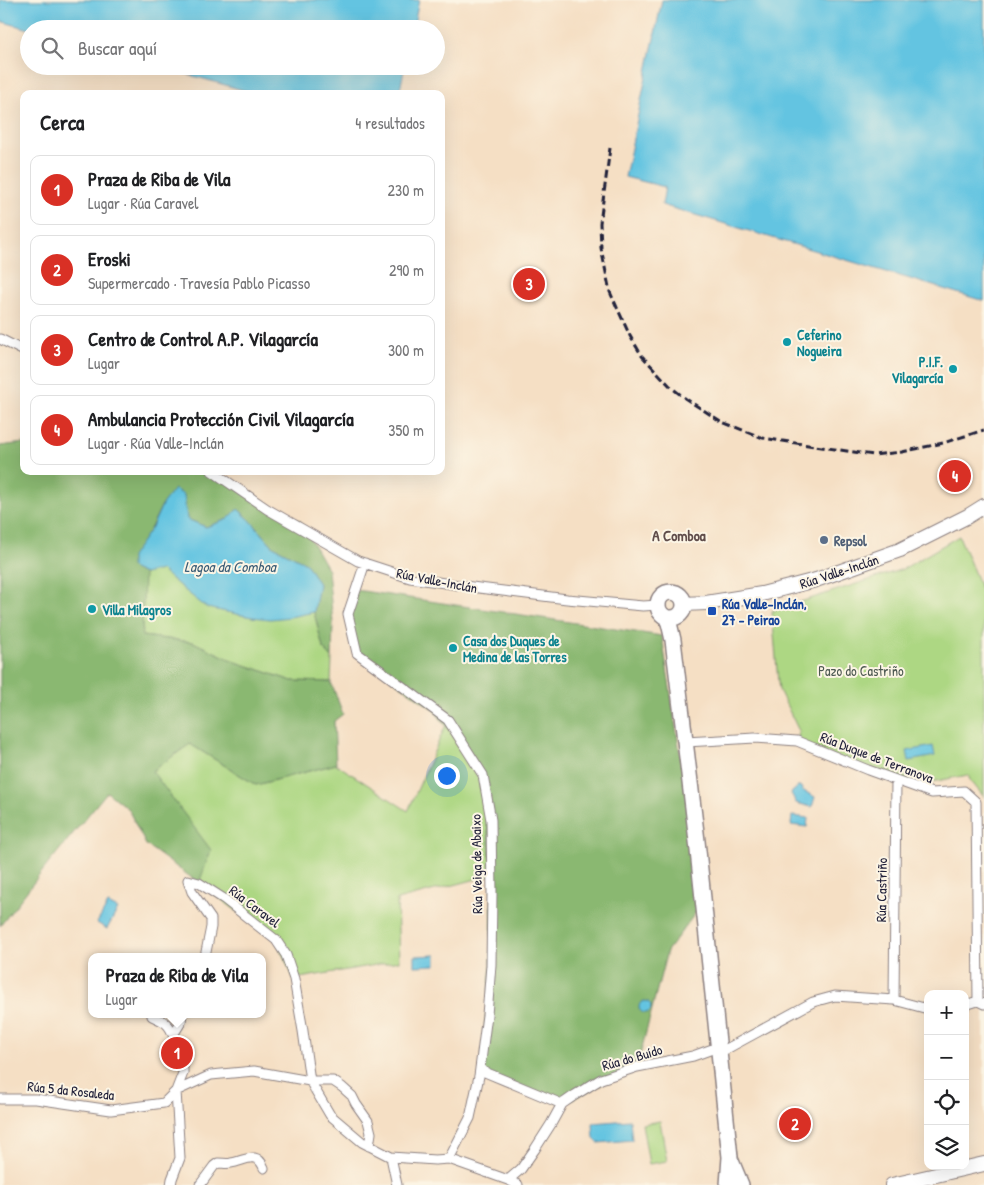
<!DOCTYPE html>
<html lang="es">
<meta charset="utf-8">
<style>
:root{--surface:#fff;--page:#f2f2f2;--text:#202124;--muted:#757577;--line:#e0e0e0;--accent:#d93025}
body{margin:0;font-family:"Patrick Hand",sans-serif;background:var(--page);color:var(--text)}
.controls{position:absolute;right:15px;bottom:15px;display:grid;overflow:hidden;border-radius:10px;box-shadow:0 5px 20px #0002}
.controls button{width:45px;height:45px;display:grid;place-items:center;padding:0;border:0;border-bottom:1px solid var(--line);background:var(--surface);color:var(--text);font:25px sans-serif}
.you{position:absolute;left:446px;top:775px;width:18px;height:18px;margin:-12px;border:4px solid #fff;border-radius:50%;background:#1a73e8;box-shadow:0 0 0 8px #1a73e833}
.badge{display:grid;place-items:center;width:32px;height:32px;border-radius:50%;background:var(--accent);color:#fff;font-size:16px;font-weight:700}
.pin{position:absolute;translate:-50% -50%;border:2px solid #fff;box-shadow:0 1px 5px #0006}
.popup{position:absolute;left:88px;top:953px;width:178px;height:65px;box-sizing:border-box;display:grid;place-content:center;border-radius:10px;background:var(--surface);filter:drop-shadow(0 1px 4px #0005);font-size:16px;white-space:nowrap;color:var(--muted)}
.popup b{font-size:19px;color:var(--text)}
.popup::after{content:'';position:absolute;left:50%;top:100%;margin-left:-10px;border:10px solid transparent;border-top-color:var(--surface)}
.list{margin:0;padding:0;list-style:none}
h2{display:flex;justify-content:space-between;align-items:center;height:65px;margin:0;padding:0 20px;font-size:21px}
h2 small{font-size:16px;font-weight:400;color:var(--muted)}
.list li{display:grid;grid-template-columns:32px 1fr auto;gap:15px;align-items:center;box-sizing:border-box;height:70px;margin:0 10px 10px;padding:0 10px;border:1px solid var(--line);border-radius:10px}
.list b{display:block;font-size:19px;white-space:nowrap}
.list p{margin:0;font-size:16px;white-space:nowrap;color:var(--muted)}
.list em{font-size:16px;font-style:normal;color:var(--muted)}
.icon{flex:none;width:28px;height:28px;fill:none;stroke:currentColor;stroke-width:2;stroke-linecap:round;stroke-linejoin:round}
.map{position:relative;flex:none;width:984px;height:1185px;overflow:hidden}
.search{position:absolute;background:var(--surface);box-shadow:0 5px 20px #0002;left:20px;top:20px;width:425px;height:55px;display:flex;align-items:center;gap:12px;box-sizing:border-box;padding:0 18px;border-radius:28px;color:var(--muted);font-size:19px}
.panel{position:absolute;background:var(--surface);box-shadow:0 5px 20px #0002;left:20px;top:90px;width:425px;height:385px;border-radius:10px}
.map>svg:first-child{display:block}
.green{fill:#add783;stroke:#687c5f}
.forest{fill:#8ab871;stroke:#566d56}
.water{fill:#63c4e1;stroke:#42738e}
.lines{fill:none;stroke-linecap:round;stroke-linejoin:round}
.minor-casing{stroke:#8c8080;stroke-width:11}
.primary-casing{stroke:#8c8080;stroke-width:16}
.trunk-casing{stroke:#8c8080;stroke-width:18}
.minor{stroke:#fff;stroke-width:9}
.primary{stroke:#fff;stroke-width:14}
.trunk{stroke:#fff;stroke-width:15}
.rail{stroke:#22223b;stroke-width:3;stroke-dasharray:8 4;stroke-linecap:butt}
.culture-dot{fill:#0f9aa8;stroke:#fcf5e5;stroke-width:2}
.service-dot{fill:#5c6f8a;stroke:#fcf5e5;stroke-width:2}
.transit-dot{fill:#1a4fb4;stroke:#fcf5e5;stroke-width:2}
.labels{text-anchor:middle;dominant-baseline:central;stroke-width:4;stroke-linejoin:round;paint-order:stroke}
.culture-label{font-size:14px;font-weight:bold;fill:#0d838f;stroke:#fcf5e5;text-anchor:start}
.service-label{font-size:14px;font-weight:bold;fill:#4e5e75;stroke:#fcf5e5;text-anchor:start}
.street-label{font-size:14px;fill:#22223b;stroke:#fcf5e5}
.transit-label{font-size:14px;font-weight:bold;fill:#164399;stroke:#fcf5e5;text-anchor:start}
.park-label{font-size:14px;fill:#4c5851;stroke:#fcf5e5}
.neighbourhood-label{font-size:15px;font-weight:bold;fill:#614e4c;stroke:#fcf5e5}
.water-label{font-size:15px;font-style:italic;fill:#395b75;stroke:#fcf5e5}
</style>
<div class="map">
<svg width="984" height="1185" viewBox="0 0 984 1185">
<rect width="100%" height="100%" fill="#fcf5e5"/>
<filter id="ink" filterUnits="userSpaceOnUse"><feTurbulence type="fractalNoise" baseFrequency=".02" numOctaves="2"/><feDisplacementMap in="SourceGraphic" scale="10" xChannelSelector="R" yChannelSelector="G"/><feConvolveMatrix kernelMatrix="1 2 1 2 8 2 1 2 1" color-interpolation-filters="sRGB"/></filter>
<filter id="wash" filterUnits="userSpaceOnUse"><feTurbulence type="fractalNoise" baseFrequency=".0096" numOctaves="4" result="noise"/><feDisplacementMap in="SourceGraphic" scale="20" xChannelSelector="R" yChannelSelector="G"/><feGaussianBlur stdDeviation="1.12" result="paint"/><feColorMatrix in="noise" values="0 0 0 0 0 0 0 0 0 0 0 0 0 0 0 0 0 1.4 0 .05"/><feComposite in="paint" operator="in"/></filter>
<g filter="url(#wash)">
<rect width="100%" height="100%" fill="#f5dfc4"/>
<path class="green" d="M959,536L984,596V797L970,780L968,775L926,783L896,780L797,741L799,731L779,690L778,682L772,611L903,569Z
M161,570L187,592L208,608L252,617L277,618L314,612L323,648L332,658L331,682L292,681L236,662L193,642L141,636L138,571Z
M448,720L483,775L492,875L397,900L399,961L294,979L276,940L199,883L152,770L190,744L256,785L336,764L408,811Z
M660,1121L667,1161L649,1164L642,1124Z"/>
<path class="forest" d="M24,443V471H211L250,498L300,521L328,570L333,623L332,658L323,648L314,612L319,584L306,563L273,546L250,520L238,509L228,519L206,527L187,519L163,503L131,568L144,574L142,636L193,642L236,662L292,681L331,682L343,714L334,721L336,764L256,785L190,744L152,771L211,850L199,883L146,845L128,809L107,792L48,864L0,926V446Z
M356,590L662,636L703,903L667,951L637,1067L562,1104L480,1070L491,965L492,875L483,775L434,710L357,653L348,614Z"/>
<path class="water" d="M0,0H419L413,29H29L0,21Z
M662,0H984V301L662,205L665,187L625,177Z
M158,66H405L399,94H257Z
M174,489L184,495L187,519L206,527L228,519L238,509L250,520L273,546L306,563L319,584L314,612L290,617L270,619L252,617L207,608L187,592L161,570L144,574L131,568V557L152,527L163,503Z
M933,746L935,756L909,761L907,751Z
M799,786L801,787L802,790L815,797L812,807L796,803L791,793Z
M792,816L808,818L807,827L791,825Z
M108,904L118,909L107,929L97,923Z
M436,955V965L415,966V956Z
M639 1007a6 6 0 1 1 12 0a6 6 0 1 1-12 0Z
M630,1120L632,1140L598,1143L594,1139L593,1123Z"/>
</g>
<g filter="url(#ink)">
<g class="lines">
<g class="minor-casing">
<path id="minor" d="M0,339L24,351
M212,471L267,509L358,561L410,578L479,588L567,599L643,606L658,605
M365,563L348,614L357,653L448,720L483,775L491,820L492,894L491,965L487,1015L479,1076L470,1118L449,1159
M686,742L755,738L797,741L868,770L932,793L964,791L976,802L978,1001
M205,957L211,927V919L192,892L188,880L199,883L224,899L276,940L286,955L294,979L303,1031L310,1081L330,1115L362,1142L391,1157L435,1160L449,1159L508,1180L518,1185
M894,1000L896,780
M965,1005L978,1001L984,1004
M152,1016C163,1021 169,1023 173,1035
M719,1053L813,1002L835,996L894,1000L928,1009
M480,1070L562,1104
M0,1099H36L111,1110L164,1103L176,1091L211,1075L254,1071L310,1081H333L342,1087L352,1096L356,1104L368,1121L371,1133L369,1146
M391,1157L397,1185
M508,1180L521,1169L535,1149L551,1124L562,1104L575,1095L601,1079L637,1067L693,1056L718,1047
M171,1185L172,1179L180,1158L176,1091L183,1073V1057L173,1035L181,1022L182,1014
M200,1185L214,1166L218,1163C223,1163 227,1164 231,1163C245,1161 257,1150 264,1168"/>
</g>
<g class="primary-casing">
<path id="primary" d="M684,604L706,603L762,594L816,580L900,550L968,516L984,506
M892,1185L984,1164"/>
</g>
<g class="trunk-casing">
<path id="trunk" d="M658 605a13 13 0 1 1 26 0a13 13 0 1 1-26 0Z
M666,617L669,623L673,640L697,841L730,1157L728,1185
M731,1161L741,1185"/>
</g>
<use href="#minor" class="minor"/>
<use href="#primary" class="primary"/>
<use href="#trunk" class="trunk"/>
<path class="rail" d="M610,148L600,223L601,248L610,292L630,336L642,356L672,388L686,399L722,422L763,438L873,455L902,452L943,443L984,430"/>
</g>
</g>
<g class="culture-dot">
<circle cx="787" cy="342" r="5"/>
<circle cx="953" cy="369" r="5"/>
<circle cx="92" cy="609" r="5"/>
<circle cx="453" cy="648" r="5"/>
</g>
<circle class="service-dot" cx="824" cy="540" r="5"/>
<rect class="transit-dot" x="707" y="606" width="10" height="10" rx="2.5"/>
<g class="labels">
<g class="culture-label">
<text x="797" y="334">Ceferino<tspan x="797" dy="16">Nogueira</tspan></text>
<text x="943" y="361" text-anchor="end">P.I.F.<tspan x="943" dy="16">Vilagarcía</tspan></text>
<text x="102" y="609">Villa Milagros</text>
<text x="463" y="640">Casa dos Duques de<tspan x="463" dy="16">Medina de las Torres</tspan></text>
</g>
<g class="service-label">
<text x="834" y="540">Repsol</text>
</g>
<g class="street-label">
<text transform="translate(839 571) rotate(-18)">Rúa Valle-Inclán</text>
<text transform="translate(437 580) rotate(11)">Rúa Valle-Inclán</text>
<text transform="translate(877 757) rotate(21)">Rúa Duque de Terranova</text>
<text transform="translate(476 864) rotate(-91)">Rúa Veiga de Abaixo</text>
<text transform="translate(881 890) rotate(-89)">Rúa Castriño</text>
<text transform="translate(255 906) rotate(37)">Rúa Caravel</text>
<text transform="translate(632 1057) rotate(-16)">Rúa do Buído</text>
<text transform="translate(71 1090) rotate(6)">Rúa 5 da Rosaleda</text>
</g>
<g class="transit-label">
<text x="722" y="603">Rúa Valle-Inclán,<tspan x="722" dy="16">27 - Peirao</tspan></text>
</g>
<g class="park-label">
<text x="861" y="670">Pazo do Castriño</text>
</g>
<g class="neighbourhood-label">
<text x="679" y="535">A Comboa</text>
</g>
<g class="water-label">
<text x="230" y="566">Lagoa da Comboa</text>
</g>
</g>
</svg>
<div class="controls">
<button>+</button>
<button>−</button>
<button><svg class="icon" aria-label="locate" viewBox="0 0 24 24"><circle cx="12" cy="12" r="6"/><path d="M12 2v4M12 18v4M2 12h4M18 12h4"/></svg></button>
<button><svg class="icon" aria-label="layers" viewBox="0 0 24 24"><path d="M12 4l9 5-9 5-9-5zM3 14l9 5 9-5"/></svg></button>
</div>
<div class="you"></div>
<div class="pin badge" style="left:177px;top:1053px">1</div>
<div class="popup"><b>Praza de Riba de Vila</b>Lugar</div>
<div class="pin badge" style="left:795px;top:1124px">2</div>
<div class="pin badge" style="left:529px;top:284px">3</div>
<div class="pin badge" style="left:955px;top:476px">4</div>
<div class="search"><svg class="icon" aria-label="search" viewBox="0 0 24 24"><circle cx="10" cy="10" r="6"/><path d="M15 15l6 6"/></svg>Buscar aquí</div>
<section class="panel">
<h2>Cerca<small>4 resultados</small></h2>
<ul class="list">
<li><span class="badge">1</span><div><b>Praza de Riba de Vila</b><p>Lugar · Rúa Caravel</p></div><em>230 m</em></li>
<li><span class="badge">2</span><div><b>Eroski</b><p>Supermercado · Travesía Pablo Picasso</p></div><em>290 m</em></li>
<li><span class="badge">3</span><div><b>Centro de Control A.P. Vilagarcía</b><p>Lugar</p></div><em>300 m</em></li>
<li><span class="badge">4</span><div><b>Ambulancia Protección Civil Vilagarcía</b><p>Lugar · Rúa Valle-Inclán</p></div><em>350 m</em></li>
</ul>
</section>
</div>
